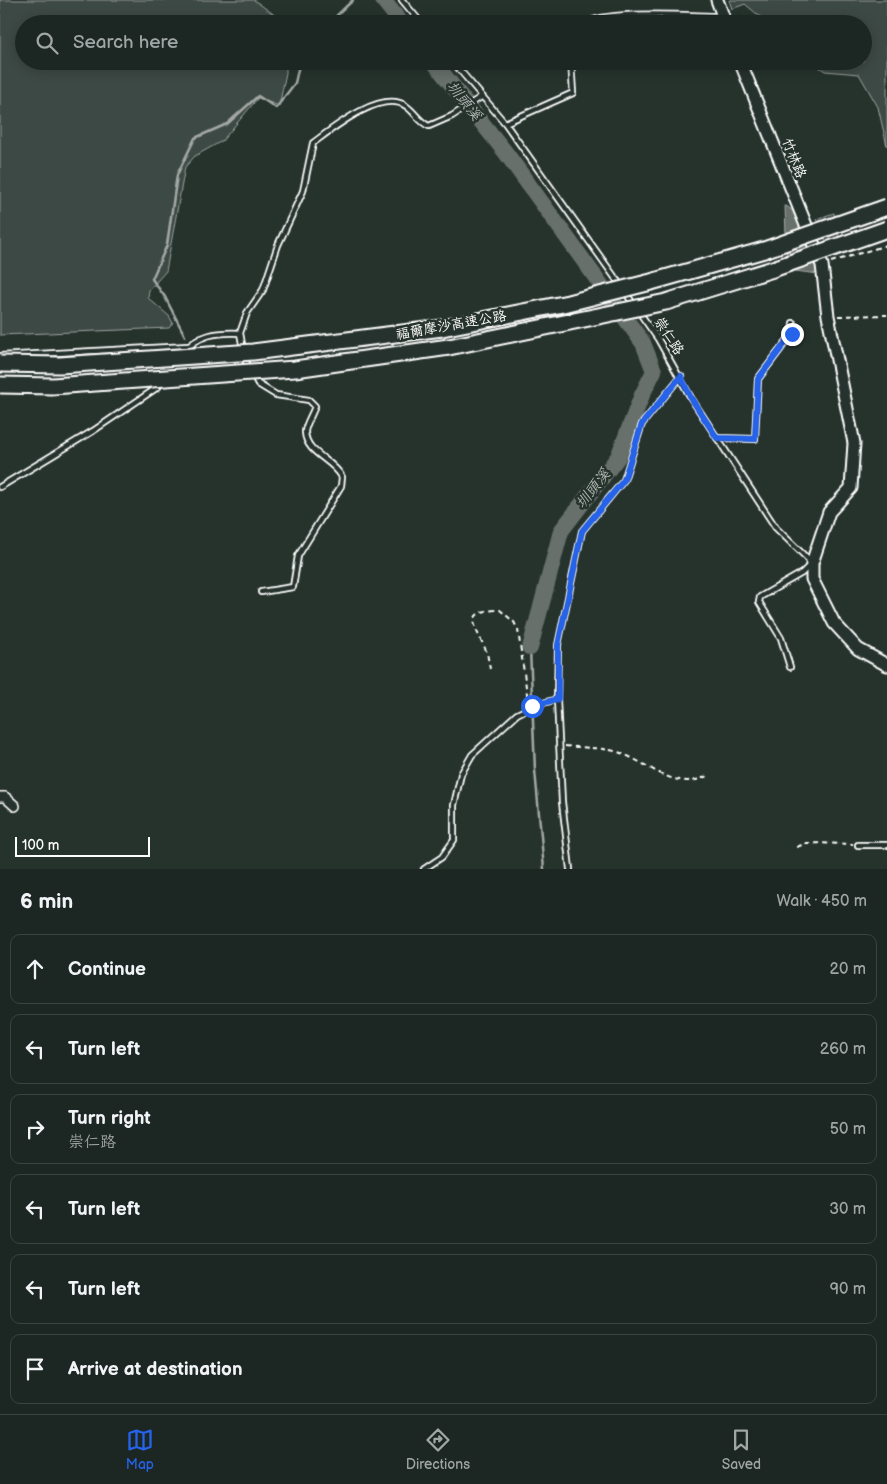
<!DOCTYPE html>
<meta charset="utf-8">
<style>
:root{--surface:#1c2622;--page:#29322f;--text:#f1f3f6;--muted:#a0a5a5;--line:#3a4340;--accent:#2563eb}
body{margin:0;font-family:"Balsamiq Sans","LXGW WenKai TC",sans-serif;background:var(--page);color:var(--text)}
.scale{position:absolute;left:15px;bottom:12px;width:135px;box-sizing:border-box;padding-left:5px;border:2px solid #fff;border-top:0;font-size:14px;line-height:18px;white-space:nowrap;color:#fff;-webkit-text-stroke:4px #26332d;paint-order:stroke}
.stop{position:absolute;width:15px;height:15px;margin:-11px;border:4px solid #2563eb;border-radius:50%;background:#fff}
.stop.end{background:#2563eb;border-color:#fff;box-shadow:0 1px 5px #0008}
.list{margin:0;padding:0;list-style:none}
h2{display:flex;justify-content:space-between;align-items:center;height:65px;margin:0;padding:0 20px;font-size:21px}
h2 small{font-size:16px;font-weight:400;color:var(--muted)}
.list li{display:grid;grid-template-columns:32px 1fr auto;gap:15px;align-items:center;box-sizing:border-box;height:70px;margin:0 10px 10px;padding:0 10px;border:1px solid var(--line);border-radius:10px}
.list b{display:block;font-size:19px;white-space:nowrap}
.list p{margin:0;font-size:16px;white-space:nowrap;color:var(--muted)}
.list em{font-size:16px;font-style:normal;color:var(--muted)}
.icon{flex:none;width:28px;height:28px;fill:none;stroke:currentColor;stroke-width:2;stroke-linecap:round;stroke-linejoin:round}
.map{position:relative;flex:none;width:887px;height:869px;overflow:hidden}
.search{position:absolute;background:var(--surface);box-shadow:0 2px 12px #0003;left:15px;right:15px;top:15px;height:55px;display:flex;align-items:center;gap:12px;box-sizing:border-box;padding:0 18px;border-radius:28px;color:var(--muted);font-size:19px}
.sheet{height:545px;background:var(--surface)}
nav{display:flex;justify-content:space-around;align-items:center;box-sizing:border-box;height:70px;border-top:1px solid var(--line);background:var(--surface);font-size:14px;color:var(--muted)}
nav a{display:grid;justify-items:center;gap:2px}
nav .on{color:var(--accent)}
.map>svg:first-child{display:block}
.green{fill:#3e4944;stroke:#9ea4a2}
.water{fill:#67706c;stroke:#a4a9a7}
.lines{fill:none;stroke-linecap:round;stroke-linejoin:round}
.stream{stroke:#a4a9a7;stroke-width:2.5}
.river{stroke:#67706c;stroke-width:16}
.lane-casing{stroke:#fff;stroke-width:8}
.street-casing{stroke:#fff;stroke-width:12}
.secondary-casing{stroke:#fff;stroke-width:15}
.path{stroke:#fff;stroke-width:2;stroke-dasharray:5 4;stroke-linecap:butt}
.lane{stroke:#26332d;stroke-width:4.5}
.street{stroke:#26332d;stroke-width:9}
.secondary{stroke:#26332d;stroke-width:11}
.highway-bridge-casing{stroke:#fff;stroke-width:19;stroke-linecap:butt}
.highway-bridge{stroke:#26332d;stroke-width:15}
.route{stroke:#2563eb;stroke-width:6}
.labels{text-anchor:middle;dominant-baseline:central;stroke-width:5;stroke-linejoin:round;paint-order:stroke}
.street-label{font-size:14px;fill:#fff;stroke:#26332d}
.water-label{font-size:15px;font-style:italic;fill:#b3b8b6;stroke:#26332d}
</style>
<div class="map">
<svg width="887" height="869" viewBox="0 0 887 869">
<rect width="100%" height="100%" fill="#26332d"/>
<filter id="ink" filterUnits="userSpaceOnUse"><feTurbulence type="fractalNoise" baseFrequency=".02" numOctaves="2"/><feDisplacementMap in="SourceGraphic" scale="10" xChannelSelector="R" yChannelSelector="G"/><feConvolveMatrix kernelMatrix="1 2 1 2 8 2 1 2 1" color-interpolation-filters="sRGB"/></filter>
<g filter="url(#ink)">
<path class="green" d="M0,0H254L276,16L282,24H24V61H286V73L279,106L258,98L222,141L195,156L185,167L166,271L149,290L148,298L169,316L173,323L169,328L0,335Z
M729,0H887V146L878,107L859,74L825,71L810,61H863V24H769L745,4L732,9Z
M834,213L842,253L833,257L816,219Z"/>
<path class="water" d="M785,205L793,211L819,274L787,270Z"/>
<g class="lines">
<path class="stream" d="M328,24L353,0
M185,336L165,297L152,279L167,245L177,175L195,138L227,124L258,96L276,108L295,83L300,61
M530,648L535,770L544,869"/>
<path class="river" d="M383,0L402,24
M433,61L506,153L643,343L654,371L642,395L618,457L561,531L530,648"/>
<g class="lane-casing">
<path id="lane" d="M402,0L422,24
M585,24C603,9 694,16 721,16
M452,61L505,123L621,286
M505,123L573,93L571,61
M625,292L658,339L691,398L776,528L812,563L802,573L760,597L759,602L781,638L790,667
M183,353C197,334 218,332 240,333
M0,356L188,346
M717,438L755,439L758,379L792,334L793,323
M0,487L93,431L158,387L162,382
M261,592L293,587L298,556L341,486L342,477C333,459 306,454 305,432C305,425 313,413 315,406L309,400L276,395L258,384L245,360L240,333L247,313L263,290L278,245L303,191L313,143C332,129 381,89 406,106C415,112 419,122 429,126L452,116L481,97
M858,845H887
M424,869L442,857L454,840V805L461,774L472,755L517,714L533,706L557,699
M570,869L562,802L557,699L558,645L582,531L624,480L642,424L681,376"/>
</g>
<g class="street-casing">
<path id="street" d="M0,797H5L15,806"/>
</g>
<g class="secondary-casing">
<path id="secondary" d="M717,0L726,24
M740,61L822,265L828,316L854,443L851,488L829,512L812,563V579L834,623L858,649L887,665"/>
</g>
<path class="path" d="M831,262L887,245
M838,316L887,315
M490,669C489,664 488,658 487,653C478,630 458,610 500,610L514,622L518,630L528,701
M565,746C581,748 608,747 623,754C651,765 677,793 709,775
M797,847L806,843L853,844"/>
<use href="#lane" class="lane"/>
<use href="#street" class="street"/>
<use href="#secondary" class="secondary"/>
<g class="highway-bridge-casing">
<path id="highway-bridge" d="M0,364L60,365L253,352L442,328L568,303L651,282L764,250L887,207
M0,385L53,386L295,369L449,347L666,302L773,269L887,229"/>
</g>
<use href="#highway-bridge" class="highway-bridge"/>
</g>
</g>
<g class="lines" filter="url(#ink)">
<path class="route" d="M532,706L558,699V645L582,531L624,480L642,424L681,376L691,398L717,438L755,439L758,379L792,334"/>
</g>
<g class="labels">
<g class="street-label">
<text transform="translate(794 158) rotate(68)">竹林路</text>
<text transform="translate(451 325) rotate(-10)">福爾摩沙高速公路</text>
<text transform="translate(669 336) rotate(57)">崇仁路</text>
</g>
<g class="water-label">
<text transform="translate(464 101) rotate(51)">圳頭溪</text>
<text transform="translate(593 489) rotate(-52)">圳頭溪</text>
</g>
</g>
</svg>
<div class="scale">100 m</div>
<div class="stop" style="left:532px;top:706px"></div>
<div class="stop end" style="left:792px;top:334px"></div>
<div class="search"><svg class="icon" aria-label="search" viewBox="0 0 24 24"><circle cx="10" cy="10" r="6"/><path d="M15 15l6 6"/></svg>Search here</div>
</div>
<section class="sheet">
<h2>6 min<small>Walk · 450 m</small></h2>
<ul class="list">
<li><svg class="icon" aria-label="ahead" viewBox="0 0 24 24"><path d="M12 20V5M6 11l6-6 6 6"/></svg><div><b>Continue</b></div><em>20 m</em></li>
<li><svg class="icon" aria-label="left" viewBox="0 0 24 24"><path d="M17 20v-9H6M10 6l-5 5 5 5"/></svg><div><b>Turn left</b></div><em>260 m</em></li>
<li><svg class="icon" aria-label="right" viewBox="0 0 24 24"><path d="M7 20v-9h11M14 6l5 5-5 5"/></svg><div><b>Turn right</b><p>崇仁路</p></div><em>50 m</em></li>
<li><svg class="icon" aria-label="left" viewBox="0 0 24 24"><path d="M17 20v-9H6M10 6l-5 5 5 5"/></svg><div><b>Turn left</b></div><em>30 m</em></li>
<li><svg class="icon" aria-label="left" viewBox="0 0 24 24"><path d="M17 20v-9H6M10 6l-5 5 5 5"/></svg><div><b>Turn left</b></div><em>90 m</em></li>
<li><svg class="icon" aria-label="arrive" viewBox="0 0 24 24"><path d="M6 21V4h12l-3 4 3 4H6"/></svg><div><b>Arrive at destination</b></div></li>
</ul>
</section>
<nav>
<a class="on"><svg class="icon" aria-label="map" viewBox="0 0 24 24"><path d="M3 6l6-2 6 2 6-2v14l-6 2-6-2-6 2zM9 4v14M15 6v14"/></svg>Map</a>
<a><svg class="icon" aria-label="directions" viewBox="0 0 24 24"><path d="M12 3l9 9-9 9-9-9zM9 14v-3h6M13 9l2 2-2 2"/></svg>Directions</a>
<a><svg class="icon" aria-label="saved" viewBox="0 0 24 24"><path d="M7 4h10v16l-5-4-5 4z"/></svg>Saved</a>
</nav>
